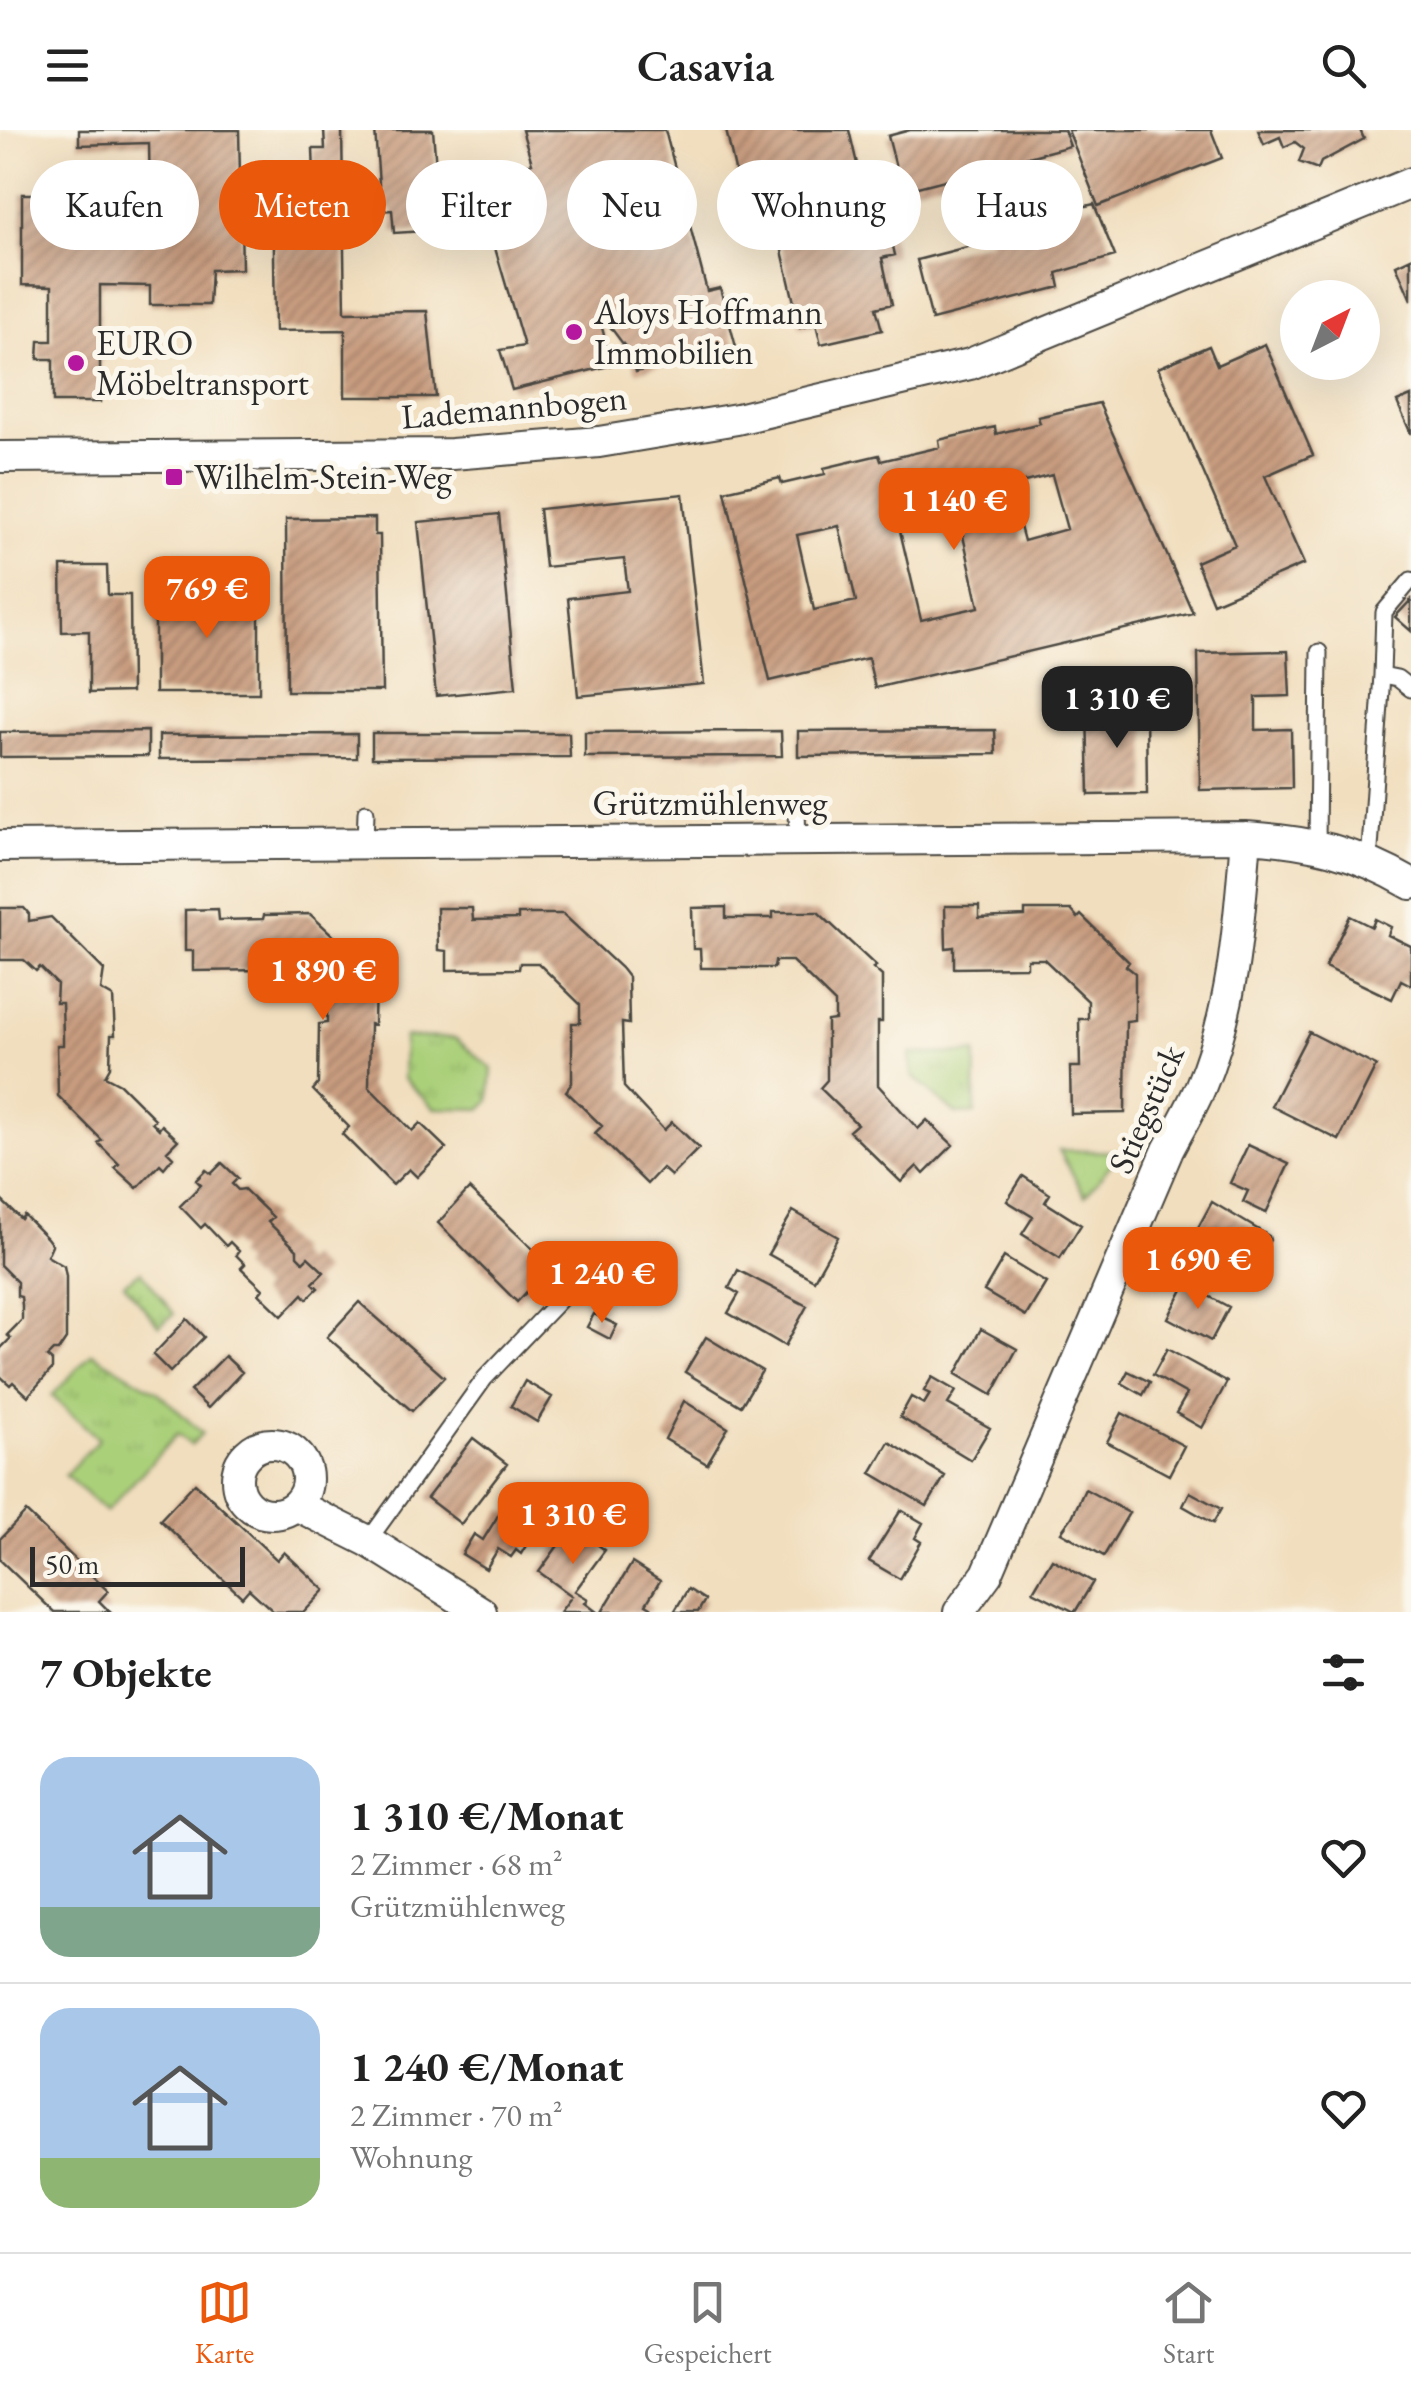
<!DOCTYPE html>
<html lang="de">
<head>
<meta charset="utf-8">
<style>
  :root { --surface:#fff; --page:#f6f6f6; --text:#222; --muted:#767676; --line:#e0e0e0; --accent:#ea580c }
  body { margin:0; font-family:"EB Garamond",serif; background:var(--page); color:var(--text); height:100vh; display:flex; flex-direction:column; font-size:38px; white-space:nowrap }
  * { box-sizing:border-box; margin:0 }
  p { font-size:32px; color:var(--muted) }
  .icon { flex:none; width:55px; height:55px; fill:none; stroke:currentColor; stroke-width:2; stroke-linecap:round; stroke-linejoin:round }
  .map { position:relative; height:1482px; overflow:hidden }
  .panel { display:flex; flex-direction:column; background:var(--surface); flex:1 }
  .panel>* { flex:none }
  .banner { position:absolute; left:30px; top:30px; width:1352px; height:90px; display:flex; gap:20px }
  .needle { width:65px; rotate:42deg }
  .tools { position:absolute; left:1280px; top:150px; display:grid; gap:20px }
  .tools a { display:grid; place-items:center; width:100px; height:100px; border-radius:50%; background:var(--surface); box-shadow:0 10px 40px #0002; font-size:50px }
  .scale { position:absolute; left:30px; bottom:25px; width:215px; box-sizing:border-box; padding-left:10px; border:5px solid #2b2b2b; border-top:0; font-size:28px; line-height:35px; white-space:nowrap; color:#2b2b2b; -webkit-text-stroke:8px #fbf7ec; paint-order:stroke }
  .price { position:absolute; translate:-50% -85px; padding:0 22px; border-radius:20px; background:var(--accent); color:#fff; font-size:32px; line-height:65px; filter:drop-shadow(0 2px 5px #0008) }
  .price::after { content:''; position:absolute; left:50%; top:60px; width:30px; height:22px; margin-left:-15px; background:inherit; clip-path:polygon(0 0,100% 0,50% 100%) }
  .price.selected { background:#222; color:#fff }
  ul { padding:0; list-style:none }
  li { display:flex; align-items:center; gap:30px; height:250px; padding:0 40px }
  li+li { border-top:2px solid var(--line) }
  li span { display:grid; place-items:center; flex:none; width:280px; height:200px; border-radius:30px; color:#555 }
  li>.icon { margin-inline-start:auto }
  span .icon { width:120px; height:120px; fill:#fffc; stroke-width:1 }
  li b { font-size:42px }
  h2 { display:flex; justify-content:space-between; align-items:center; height:120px; padding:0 40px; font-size:42px }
  .pill { padding:0 35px; border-radius:45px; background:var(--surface); box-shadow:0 10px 40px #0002; font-size:35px; line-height:90px }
  .pill.selected { background:var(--accent); color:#fff }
  header { display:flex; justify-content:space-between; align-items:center; height:130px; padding:0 40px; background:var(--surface); font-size:45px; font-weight:600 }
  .dock { display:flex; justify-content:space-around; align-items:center; height:140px; border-top:2px solid var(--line); background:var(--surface); font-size:28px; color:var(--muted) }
  .dock a { display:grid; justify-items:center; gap:5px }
  .dock .selected { color:var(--accent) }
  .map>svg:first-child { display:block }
</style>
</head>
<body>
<header><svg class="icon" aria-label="menu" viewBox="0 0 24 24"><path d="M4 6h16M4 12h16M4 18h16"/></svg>Casavia<svg class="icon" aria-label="search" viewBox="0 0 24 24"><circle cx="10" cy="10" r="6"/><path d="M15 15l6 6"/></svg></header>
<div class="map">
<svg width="1411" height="1482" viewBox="0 0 1411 1482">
  <defs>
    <pattern id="grass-tufts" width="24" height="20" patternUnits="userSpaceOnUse" patternTransform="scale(2.5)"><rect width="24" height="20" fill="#abd07a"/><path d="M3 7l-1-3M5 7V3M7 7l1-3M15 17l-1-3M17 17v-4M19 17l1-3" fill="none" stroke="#93b36a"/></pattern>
    <pattern id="building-hatch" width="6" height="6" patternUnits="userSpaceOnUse" patternTransform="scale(2.5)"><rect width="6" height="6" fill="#c89c7f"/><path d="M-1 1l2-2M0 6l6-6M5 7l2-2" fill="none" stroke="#a37f68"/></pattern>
  </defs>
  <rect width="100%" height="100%" fill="#fbf7ec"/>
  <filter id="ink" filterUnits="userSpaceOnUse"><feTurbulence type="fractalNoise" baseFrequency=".01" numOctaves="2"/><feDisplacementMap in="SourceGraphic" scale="20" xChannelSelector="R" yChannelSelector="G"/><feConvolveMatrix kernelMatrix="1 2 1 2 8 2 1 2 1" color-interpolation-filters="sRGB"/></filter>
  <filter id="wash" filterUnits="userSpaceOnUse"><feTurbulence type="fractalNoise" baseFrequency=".0048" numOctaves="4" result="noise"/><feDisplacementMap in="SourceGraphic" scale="40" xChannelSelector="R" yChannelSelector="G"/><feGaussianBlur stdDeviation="2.25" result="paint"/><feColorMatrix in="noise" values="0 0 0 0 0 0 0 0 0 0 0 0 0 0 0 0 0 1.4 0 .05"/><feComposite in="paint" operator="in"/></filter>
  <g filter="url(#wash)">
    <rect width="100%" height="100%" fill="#f1debe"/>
    <path fill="url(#grass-tufts)" stroke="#6b7e52" stroke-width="2.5" d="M404 907 455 908 492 939 489 971 482 979 434 978 403 948Z
      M976 923 975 983 956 984 912 946 910 924Z
      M1059 1020 1121 1022 1085 1066Z
      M141 1141 174 1184 159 1196 124 1153Z
      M92 1223 159 1263 202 1303 191 1315 177 1304 106 1382 65 1345 99 1309 52 1266Z"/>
    <g id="blocks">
      <path fill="url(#building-hatch)" fill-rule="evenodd" d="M79 0H239L242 139 211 140 209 175H150V156L100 155V210H106V229H100V272H53V229H38L39 211H52V156L22 155V64H150L149 13 79 15Z
        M324 0H342L345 182 427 181 436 267H345V200L275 201 273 46 314 45 313 19H325Z
        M375 0H433L441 100 394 103 392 80 381 81Z
        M522 0H665L707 161 720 158 736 217 636 242 632 226 597 179 612 235 512 260 500 220 524 216 474 47 532 33Z
        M726 0H849L865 68 881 64 895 125 882 128 892 174 876 178 882 200 821 214 816 194 800 198 764 43 737 49Z
        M910 0H1064L1070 16 1025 28 1041 87 1094 74 1115 126 1057 143 1060 157 932 190 917 130 990 111 972 43 902 61 888 6Z
        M1068 0H1211L1222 28 1098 76Z
        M1258 0H1360L1364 9 1321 32 1318 39 1299 32 1304 19 1295 12 1284 17 1280 7 1264 14Z
        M1411 128V170L1396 135Z
        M1265 214 1313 325 1265 346 1304 434 1213 473 1196 432 1235 415 1158 238 1209 216 1217 235Z
        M1411 266V304L1397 272Z
        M1099 273 1193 483 875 558 868 528 770 551 725 361 780 348 782 354 825 344 824 338 879 325 881 331 940 317 939 310 995 297 996 304 1040 293 1038 287ZM1052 345 1067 399 1024 411 1009 356ZM955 370 979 477 921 490 896 384ZM839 396 856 471 814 480 797 405Z
        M683 364 704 554 578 566 568 468 628 461 624 429 545 437 539 379Z
        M499 384 516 558 436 566 418 392Z
        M375 388V405H380L382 561H287L286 389Z
        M61 436H107L108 465H130L131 562 89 563V501L62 502Z
        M259 458V563H155V459Z
        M1411 470V501L1395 487Z
        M1288 521 1290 566 1256 567V600L1291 599 1292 658 1200 660 1198 523Z
        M1146 578 1147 664 1089 665 1087 579Z
        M995 600 996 624 798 626V601Z
        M148 601V626L0 627V602Z
        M781 601 782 626 585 627V602Z
        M372 603H569L570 627 372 628Z
        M357 604V628L159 629V605Z
        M945 776H979V788L1025 786V780H1071L1078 788 1081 785 1129 832 1126 836 1135 843V890L1126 891 1125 983 1071 984 1070 937H1080L1079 889H1088V871L1044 829H1027V837L954 838V817L946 818Z
        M726 777V788H773V782H818L876 836 873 838 882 846V892H878V955L918 999 927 990 953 1015 924 1044 917 1036 901 1052 849 1001 857 994 820 958 827 950V891L835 890V873L792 831H775L774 838H701L700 819H693L692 778Z
        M0 778H24L29 784V791L51 787 104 840 101 860 113 867 115 905H111L110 937 105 946 120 954 155 989 152 992 159 999 162 995 178 1010 167 1021 173 1027 164 1038 160 1034 137 1058 115 1038 119 1034 98 1013 102 1010 58 966 57 915H63V906L62 873H56L57 854 40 837 36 841 24 830H0Z
        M437 778H472L473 790 518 789V784H563L621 838 628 847 629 894 622 893 624 957 664 1000 672 992 699 1018 671 1046 662 1038 647 1054 595 1003 602 996 566 961 572 953V893H580V874L538 833H520L519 839 447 840V821L438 820Z
        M218 779 219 790 263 789 264 785 310 784 367 837 365 840 375 848 374 895 370 894 369 957 412 1001 420 993 446 1018 417 1047 409 1039 393 1055 342 1004 349 997 313 960 318 954 319 894 327 893V874L284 833H266V840L193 841V821H185V780Z
        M1350 786 1372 797 1375 789 1391 797 1388 805 1411 816V855L1401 850 1392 869 1325 837Z
        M1309 902 1376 936 1339 1010 1271 976Z
        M1248 1015 1289 1034 1266 1083 1243 1072 1248 1061 1230 1053Z
        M222 1033 238 1048 232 1054 238 1060 244 1059 273 1087 268 1092 297 1120V1126L303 1132 308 1127 324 1142 313 1153 318 1158 307 1169 303 1164 282 1186 259 1164 263 1159 241 1138 245 1134 236 1125 239 1121 230 1112 226 1116 205 1094 201 1098 180 1076 201 1055 196 1050 206 1040 211 1044Z
        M1023 1046 1050 1064 1045 1072 1081 1095 1060 1128 1022 1104 1033 1087 1007 1071Z
        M469 1059 551 1136 517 1172 438 1093Z
        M0 1069 21 1089 24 1085 47 1108 52 1115 47 1126 64 1136 66 1146V1209L58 1221H53L47 1227 52 1231V1239L28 1266 13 1252 10 1255 0 1246V1219L11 1208 7 1205 22 1190V1175L21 1167 17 1166V1152L0 1135Z
        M1212 1072 1269 1106 1270 1110 1263 1123 1259 1124 1248 1148 1188 1116Z
        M793 1081 838 1107 814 1150 768 1124Z
        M1004 1127 1046 1153 1026 1186 984 1161Z
        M738 1140 807 1176 785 1216 728 1183 739 1164 729 1158Z
        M1186 1154 1229 1177 1211 1211 1168 1188Z
        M359 1172 444 1247 412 1281 327 1207Z
        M594 1184 617 1195 610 1209 587 1197Z
        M187 1189 204 1207 170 1242 153 1225Z
        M981 1199 1017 1219 992 1265 956 1244Z
        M706 1207 762 1241 741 1276 685 1242Z
        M1167 1219 1227 1252 1202 1298 1176 1283 1187 1264 1153 1245Z
        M225 1226 242 1242 208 1278 190 1261Z
        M1128 1241 1150 1252 1143 1265 1122 1253Z
        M932 1247 956 1261 948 1274 990 1298 971 1330 900 1287 911 1267 924 1274 930 1264 924 1261Z
        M525 1251 552 1267 537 1292 511 1276Z
        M684 1271 728 1298 707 1334 665 1309Z
        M1122 1283 1184 1316 1169 1345 1107 1312Z
        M473 1308 507 1334 461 1394 427 1368Z
        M889 1312 945 1346 927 1376 871 1343Z
        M195 1353 277 1430 284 1422 325 1460 304 1482H274L249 1459 242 1467 160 1390Z
        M1085 1359 1129 1383 1104 1426 1061 1402 1072 1387Z
        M1190 1362 1221 1379 1213 1393 1183 1376Z
        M502 1379 530 1397 525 1406 530 1409 521 1424 516 1420 511 1427 498 1419 486 1439 462 1424 474 1404 483 1410Z
        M901 1380 923 1393 915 1408 921 1412 900 1449 869 1431Z
        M26 1382 108 1461 99 1471 110 1482H54L0 1430V1409Z
        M572 1396 605 1420 575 1461 588 1469 585 1473 597 1482H560L572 1466 539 1442Z
        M1052 1429 1093 1452 1075 1482 1033 1461Z
        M632 1433 660 1451 646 1474 651 1477 648 1482H602Z
        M688 1459 705 1470 698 1482H674Z"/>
    </g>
  </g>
  <g filter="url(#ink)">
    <use href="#blocks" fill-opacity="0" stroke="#494641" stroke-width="2.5"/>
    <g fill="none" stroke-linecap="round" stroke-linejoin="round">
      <g stroke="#494641" stroke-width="19">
        <path id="service" d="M1382 545 1384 482 1411 450
          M797 681 798 710
          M365 713 366 682
          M1317 715 1319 522
          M1369 733 1382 545 1397 548 1411 559
          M368 1411 485 1248 595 1133"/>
      </g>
      <g stroke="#494641" stroke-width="34">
        <path id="minor" d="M0 327 452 324 599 312 737 289 970 234 1411 53
          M0 716 1246 707C1310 711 1354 721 1411 754
          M237 1349a35 35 0 1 1 70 0a35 35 0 1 1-70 0Z
          M296 1375 368 1411 481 1482
          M959 1482 987 1444 1168 1020C1179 999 1191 979 1200 958 1234 878 1239 793 1246 707"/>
      </g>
      <use href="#service" stroke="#fff" stroke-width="15"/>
      <use href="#minor" stroke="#fff" stroke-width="30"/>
    </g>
  </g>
  <g fill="#b5179e" stroke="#fbf7ec" stroke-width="4">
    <circle cx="574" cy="202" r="10"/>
    <circle cx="76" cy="233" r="10"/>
    <rect x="164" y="337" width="20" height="20" rx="5"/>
  </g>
  <g text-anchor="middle" stroke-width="10" stroke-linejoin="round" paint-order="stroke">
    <g font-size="35" fill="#2b2b2b" stroke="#fbf7ec" text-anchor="start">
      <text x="594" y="194">Aloys Hoffmann<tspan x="594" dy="40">Immobilien</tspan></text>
      <text x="96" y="225">EURO<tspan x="96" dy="40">Möbeltransport</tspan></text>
      <text x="194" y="359">Wilhelm-Stein-Weg</text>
    </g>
    <g font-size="35" fill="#2b2b2b" stroke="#fbf7ec">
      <text transform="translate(514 277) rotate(-5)" y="12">Lademannbogen</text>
      <text x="710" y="685">Grützmühlenweg</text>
      <text transform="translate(1146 979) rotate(-66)" y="12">Stiegstück</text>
    </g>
  </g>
</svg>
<div class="tools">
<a><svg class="needle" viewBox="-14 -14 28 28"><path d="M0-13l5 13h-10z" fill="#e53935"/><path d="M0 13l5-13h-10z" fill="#767676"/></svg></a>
</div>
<div class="scale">50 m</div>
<b class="price" style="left:954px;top:423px">1 140 €</b>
<b class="price" style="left:207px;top:511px">769 €</b>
<b class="price selected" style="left:1117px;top:621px">1 310 €</b>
<b class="price" style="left:323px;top:893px">1 890 €</b>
<b class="price" style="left:1198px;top:1182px">1 690 €</b>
<b class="price" style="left:602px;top:1196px">1 240 €</b>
<b class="price" style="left:573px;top:1437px">1 310 €</b>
<div class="banner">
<a class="pill">Kaufen</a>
<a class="pill selected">Mieten</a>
<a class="pill">Filter</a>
<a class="pill">Neu</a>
<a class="pill">Wohnung</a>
<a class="pill">Haus</a>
</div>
</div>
<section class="panel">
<h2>7 Objekte<svg class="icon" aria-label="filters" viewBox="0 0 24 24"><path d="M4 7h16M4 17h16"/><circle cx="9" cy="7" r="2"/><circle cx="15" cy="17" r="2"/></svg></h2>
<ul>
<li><span style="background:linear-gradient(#a9c7e8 75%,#7fa58c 0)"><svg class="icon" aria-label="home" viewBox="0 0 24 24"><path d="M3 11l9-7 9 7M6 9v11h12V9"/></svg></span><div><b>1 310 €/Monat</b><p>2 Zimmer · 68 m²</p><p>Grützmühlenweg</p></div><svg class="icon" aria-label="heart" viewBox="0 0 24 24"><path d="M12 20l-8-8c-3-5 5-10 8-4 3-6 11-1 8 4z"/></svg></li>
<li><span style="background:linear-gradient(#a9c7e8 75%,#8fb573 0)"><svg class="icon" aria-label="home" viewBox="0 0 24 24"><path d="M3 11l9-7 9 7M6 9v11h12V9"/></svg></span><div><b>1 240 €/Monat</b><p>2 Zimmer · 70 m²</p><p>Wohnung</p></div><svg class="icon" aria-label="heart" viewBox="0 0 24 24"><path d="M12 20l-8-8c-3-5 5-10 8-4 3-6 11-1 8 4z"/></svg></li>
</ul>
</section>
<nav class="dock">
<a class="selected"><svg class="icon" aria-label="map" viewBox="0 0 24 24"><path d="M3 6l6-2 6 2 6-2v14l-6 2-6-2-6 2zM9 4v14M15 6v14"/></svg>Karte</a>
<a><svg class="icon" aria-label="saved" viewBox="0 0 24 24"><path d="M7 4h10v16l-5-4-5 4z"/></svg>Gespeichert</a>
<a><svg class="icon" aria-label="home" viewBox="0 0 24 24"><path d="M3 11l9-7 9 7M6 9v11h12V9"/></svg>Start</a>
</nav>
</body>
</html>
